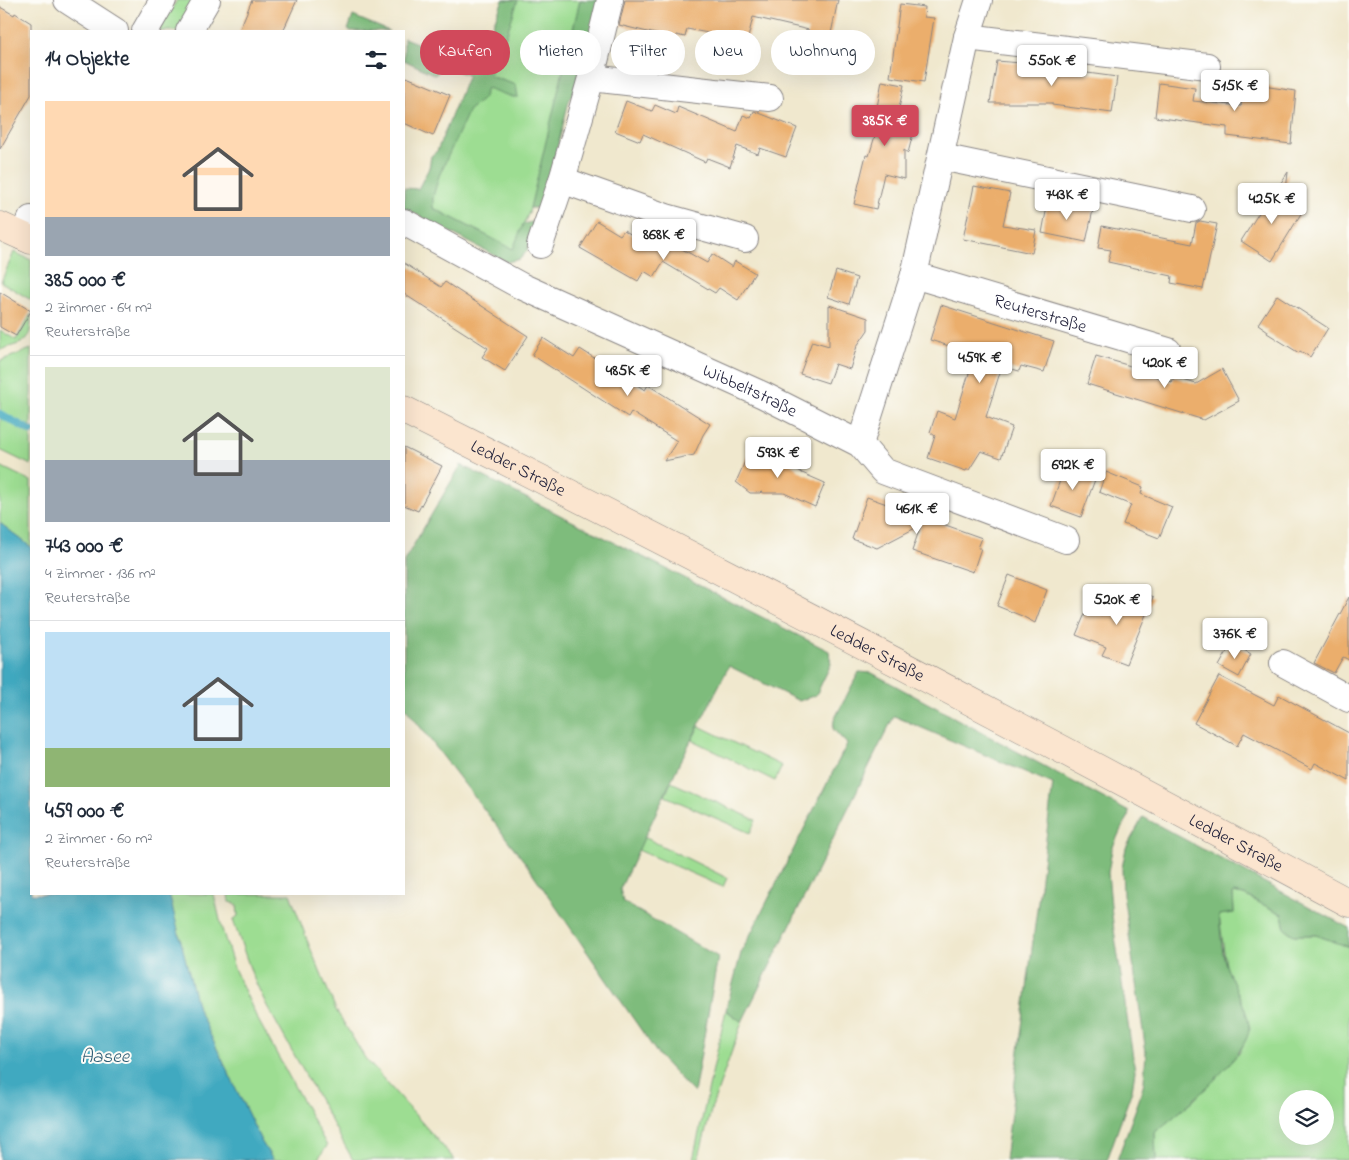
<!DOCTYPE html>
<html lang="de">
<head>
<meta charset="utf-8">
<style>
  :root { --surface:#fff; --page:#f6f6f7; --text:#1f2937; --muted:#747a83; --line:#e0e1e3; --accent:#d1495b }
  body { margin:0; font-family:"Indie Flower",sans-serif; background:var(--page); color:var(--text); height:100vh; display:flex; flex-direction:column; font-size:19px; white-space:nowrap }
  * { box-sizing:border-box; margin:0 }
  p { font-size:16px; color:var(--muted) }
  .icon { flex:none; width:28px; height:28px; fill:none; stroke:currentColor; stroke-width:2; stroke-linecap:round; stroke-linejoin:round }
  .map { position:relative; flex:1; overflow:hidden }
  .side { position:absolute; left:30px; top:30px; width:375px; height:865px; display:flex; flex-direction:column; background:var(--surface); border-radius:0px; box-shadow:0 5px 20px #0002 }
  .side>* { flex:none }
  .top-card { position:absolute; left:420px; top:30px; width:475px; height:45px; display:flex; gap:10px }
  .fabs { position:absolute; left:1279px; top:1090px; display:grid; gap:10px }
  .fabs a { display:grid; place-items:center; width:55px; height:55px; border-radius:50%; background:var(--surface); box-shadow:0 5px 20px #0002; font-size:25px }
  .price { position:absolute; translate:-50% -42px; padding:0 11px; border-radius:5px; background:#fff; color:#222; font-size:16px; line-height:32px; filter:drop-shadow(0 1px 2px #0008) }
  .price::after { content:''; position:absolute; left:50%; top:30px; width:15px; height:11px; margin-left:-8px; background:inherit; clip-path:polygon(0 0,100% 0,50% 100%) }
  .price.on { background:var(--accent); color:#fff }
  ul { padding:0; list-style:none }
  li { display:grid; align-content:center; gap:10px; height:265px; padding:0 15px }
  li+li { border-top:1px solid var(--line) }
  li span { display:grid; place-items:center; height:155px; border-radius:0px; color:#555 }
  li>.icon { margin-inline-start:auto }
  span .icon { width:90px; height:90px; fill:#fffc; stroke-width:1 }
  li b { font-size:21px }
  h2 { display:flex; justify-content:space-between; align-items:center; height:60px; padding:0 15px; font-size:21px }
  .tag { padding:0 18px; border-radius:22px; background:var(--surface); box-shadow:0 5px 20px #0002; font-size:18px; line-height:45px }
  .tag.on { background:var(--accent); color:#fff }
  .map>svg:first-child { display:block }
</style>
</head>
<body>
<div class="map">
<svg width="1349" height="1160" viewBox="0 0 1349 1160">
  <rect width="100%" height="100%" fill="#fdfcf7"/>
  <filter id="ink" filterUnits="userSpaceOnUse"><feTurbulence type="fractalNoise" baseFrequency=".02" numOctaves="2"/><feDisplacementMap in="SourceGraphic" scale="10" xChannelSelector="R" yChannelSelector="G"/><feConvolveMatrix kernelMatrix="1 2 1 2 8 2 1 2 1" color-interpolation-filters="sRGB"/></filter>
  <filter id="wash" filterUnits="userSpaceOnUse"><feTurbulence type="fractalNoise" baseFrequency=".0096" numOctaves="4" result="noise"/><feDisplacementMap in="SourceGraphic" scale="20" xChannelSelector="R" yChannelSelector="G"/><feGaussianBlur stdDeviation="1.12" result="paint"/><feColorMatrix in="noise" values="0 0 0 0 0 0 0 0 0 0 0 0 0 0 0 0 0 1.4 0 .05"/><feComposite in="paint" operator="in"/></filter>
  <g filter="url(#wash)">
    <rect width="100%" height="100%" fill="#f0e8ce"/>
    <path fill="#9ddd92" stroke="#608066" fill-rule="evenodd" d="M177 0H198L179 31H158Z
      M503 0H584L529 212 513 250 422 202Z
      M14 252 31 260V300L1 282Z
      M31 314C31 345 26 341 0 350V330L16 340Z
      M31 349V465L0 450V361Z
      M0 466 31 481V547L0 523Z
      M699 726 782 766 775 781 692 740Z
      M671 782 756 820 750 833 665 796Z
      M644 837 727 878 723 887 638 850Z
      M1233 893 1244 895 1282 914 1285 929 1294 935H1316L1349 947V1160H1156L1155 1132 1194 1100 1240 1052 1250 1028 1242 1004 1226 966 1219 915 1234 913ZM1288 1099H1325V1136H1288Z
      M169 894H214L222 929 234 968 256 1016 327 1146 317 1160H273L261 1141 198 1009Z
      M228 894H290L309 945 336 1010 365 1058 455 1160H353L267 1006 253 977 233 920 238 916 237 904 229 902Z
      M726 1010 742 1022 712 1107 698 1160H693Z"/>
    <path fill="#7ebc7c" stroke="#506f5c" d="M503 0H518L506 36 497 51 490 76 516 85 518 97H512L487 88 483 99 469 110 439 176 433 197V208L513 249 523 224 532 222 534 228 527 251 520 259 507 262 404 208V188L418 189 429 168 431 156 437 151 468 75 444 67 435 75 404 60V38L427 47 432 44H468L488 37Z
      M580 0H599L582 72 569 101 542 208H530Z
      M353 16 389 31H350L348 30Z
      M461 465 829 651 831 664 816 695 799 701 729 666 679 764 620 889 623 902 718 957 694 1093 659 1056 527 865 404 706V561Z
      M859 672 872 673 1129 812 1128 818 1121 829 1112 849 1108 873 1112 916 1135 1071 1132 1090 1107 1160H1005L1053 784 894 716 742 1022 726 1010 741 953 847 744 833 729 834 720Z
      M1143 817 1349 928V947L1316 935H1294L1285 929 1282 914 1244 895 1233 893 1234 913 1219 915C1221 932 1221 952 1227 968 1234 987 1246 1005 1249 1025 1254 1052 1176 1116 1155 1132L1156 1160H1117L1139 1100 1144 1082 1146 1052 1123 894 1122 868 1126 848Z"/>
    <path fill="#40a9c0" stroke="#31667e" d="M0 523 31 547V894H169L198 1009 261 1141 273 1160H0Z"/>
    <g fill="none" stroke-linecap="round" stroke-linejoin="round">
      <path stroke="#40a9c0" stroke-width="8" d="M0 414 31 431"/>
    </g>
    <g id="blocks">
      <path fill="#ebae6c" d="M252 0H297L283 31H239Z
        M625 0H838L829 43 807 37 809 30 753 17 748 38 735 35 734 38 687 29 685 37 676 35V39L619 25Z
        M900 4 925 7 924 17 934 18 924 82 890 77Z
        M0 7 14 15 15 13 31 23V95L0 149Z
        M997 61 1044 65 1043 67 1117 77 1112 113 1052 105V103H990Z
        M404 76 450 95 433 136 404 123Z
        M882 81 904 85 896 122 915 126 908 153 904 150V179L884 174 876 209 854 204 866 155 869 156 877 129V107Z
        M1159 83 1195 88 1193 101 1241 106 1243 83 1296 91 1291 144 1227 136V127L1155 117Z
        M626 101 652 111 655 105 676 114 678 107 737 132 743 115 751 118 754 111 797 128 786 157 760 148 758 154 737 146 730 167 707 158 705 162 643 134 640 141 615 131Z
        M1288 172 1284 210 1302 212 1272 261 1241 241 1267 200 1269 201Z
        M974 186 1010 193 1003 225 1036 230 1032 253 963 239Z
        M1048 201 1093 210 1086 242 1042 233Z
        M597 221 620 235 624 230 643 242 647 236 670 250 673 244 707 263 712 254 732 267 735 261 755 273 738 300 719 288 715 293 663 262 654 277 644 271 638 281 580 248Z
        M1200 221 1217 224 1203 289 1171 283 1172 276 1108 262 1111 250 1098 248 1102 226 1192 244 1196 223Z
        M404 263 441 287 445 282 528 336 505 371 482 357 488 348 404 294Z
        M836 271 857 278 849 304 828 297Z
        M0 292 31 311 16 336 0 327Z
        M1277 295 1328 328 1310 357 1300 351 1299 353 1267 333 1268 331 1258 324Z
        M829 305 868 318V330L857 346 850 369 835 364 828 383 800 374 812 341 829 346Z
        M941 305 1054 341 1044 372 1021 366 1019 371 1002 366 986 417 1012 427 1001 458 981 451 969 470H966V471L928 458 935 436 930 432 937 411 955 418 975 354 930 340Z
        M543 338 574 358 580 349 645 390 648 385 710 424 703 435 694 455 664 461 677 441 631 412 628 417 532 355Z
        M1096 356 1134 367V369L1172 382 1174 377 1196 384 1222 369 1239 401 1204 420 1087 384Z
        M404 447 442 466 418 511 404 505Z
        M750 450 773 461H787L802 473 825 483 815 507 784 493H764L761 492 760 493H750L736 482Z
        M1065 466 1096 477 1081 517 1051 506Z
        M1106 472 1143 487 1141 494 1172 507 1159 538 1123 524 1131 505 1099 492Z
        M867 497 982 538 978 548H981L973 572 912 551 921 525 877 548 852 539Z
        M1009 575 1047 590 1035 623 1022 616 997 606Z
        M1129 587 1153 597 1126 664 1102 655 1106 647 1076 635 1087 609 1102 615 1104 610 1118 615Z
        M1349 597V660L1343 657 1334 673 1314 663Z
        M1232 643 1251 654 1239 677 1219 666Z
        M1219 676 1274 705 1279 695 1349 733V781L1315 763 1312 769 1244 733 1237 746 1194 723Z"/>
    </g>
  </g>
  <g filter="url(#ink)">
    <use href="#blocks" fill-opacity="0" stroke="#898584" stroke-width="1"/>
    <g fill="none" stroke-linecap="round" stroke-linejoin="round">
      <g stroke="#898584" stroke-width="28">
        <g id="street">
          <path d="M67 0 115 31"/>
          <path d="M145 31 163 0"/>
          <path d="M189 31 207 0"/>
          <path d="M967 37 1207 66"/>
          <path d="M591 78 770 98"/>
          <path d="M941 157 1192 209"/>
          <path d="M562 180 591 78 610 0"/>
          <path id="s1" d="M404 222 521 286 763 395 860 444 883 471 1066 540"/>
          <path d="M23 237 31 219"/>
          <path d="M540 245 562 180 666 217 745 239"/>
          <path id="s2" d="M914 275 1168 351"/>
          <path d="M860 444 914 275 967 37 979 0"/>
          <path d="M1283 663 1349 699"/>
        </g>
      </g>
      <g stroke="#898584" stroke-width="29">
        <g id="secondary">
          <path d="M0 226 31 240"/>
          <path id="s3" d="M404 410C722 569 1036 734 1349 903"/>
        </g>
      </g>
      <use href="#street" stroke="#fff" stroke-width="26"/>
      <use href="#secondary" stroke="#fbe5cf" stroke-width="28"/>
    </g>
  </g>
  <g text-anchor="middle" stroke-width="4" stroke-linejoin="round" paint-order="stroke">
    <g font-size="18" fill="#22223b" stroke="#fdfcf7">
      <text dy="6" stroke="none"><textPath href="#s2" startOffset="132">Reuterstraße</textPath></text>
      <text dy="6" stroke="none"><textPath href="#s1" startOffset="385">Wibbeltstraße</textPath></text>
      <text dy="6" stroke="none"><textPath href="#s3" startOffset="128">Ledder Straße</textPath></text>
      <text dy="6" stroke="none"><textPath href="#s3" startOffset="532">Ledder Straße</textPath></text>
      <text dy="6" stroke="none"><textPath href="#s3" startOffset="938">Ledder Straße</textPath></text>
    </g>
    <g font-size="19" font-style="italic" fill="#305f77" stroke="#fdfcf7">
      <text x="105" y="1062">Aasee</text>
    </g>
  </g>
</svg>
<div class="fabs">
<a><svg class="icon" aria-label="layers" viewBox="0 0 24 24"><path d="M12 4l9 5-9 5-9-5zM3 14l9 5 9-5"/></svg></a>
</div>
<b class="price" style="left:1052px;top:87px">550K €</b>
<b class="price" style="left:1235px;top:112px">515K €</b>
<b class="price on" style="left:885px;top:147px">385K €</b>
<b class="price" style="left:1067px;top:221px">743K €</b>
<b class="price" style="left:1272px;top:225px">425K €</b>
<b class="price" style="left:664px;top:261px">868K €</b>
<b class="price" style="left:980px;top:384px">459K €</b>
<b class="price" style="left:1165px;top:389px">420K €</b>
<b class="price" style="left:628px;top:397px">485K €</b>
<b class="price" style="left:778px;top:479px">593K €</b>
<b class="price" style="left:1073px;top:491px">692K €</b>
<b class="price" style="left:917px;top:535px">461K €</b>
<b class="price" style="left:1117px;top:626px">520K €</b>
<b class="price" style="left:1235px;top:660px">376K €</b>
<div class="top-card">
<a class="tag on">Kaufen</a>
<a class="tag">Mieten</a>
<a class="tag">Filter</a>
<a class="tag">Neu</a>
<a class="tag">Wohnung</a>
</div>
<section class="side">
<h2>14 Objekte<svg class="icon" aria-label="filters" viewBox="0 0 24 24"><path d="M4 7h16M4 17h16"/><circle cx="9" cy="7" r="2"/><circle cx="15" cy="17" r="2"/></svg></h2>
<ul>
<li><span style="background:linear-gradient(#ffd9b3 75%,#9aa5b1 0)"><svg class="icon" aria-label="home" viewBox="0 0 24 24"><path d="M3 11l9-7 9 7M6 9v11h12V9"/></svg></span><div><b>385 000 €</b><p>2 Zimmer · 64 m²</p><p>Reuterstraße</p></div></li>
<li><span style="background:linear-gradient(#dfe7d0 60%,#9aa5b1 0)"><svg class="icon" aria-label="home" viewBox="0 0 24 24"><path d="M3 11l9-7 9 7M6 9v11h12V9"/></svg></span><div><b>743 000 €</b><p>4 Zimmer · 136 m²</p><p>Reuterstraße</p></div></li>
<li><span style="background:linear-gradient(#bfe0f5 75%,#8fb573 0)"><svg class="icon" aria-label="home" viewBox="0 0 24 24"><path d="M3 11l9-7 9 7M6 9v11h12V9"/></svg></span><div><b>459 000 €</b><p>2 Zimmer · 60 m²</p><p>Reuterstraße</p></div></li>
</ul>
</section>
</div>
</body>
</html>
